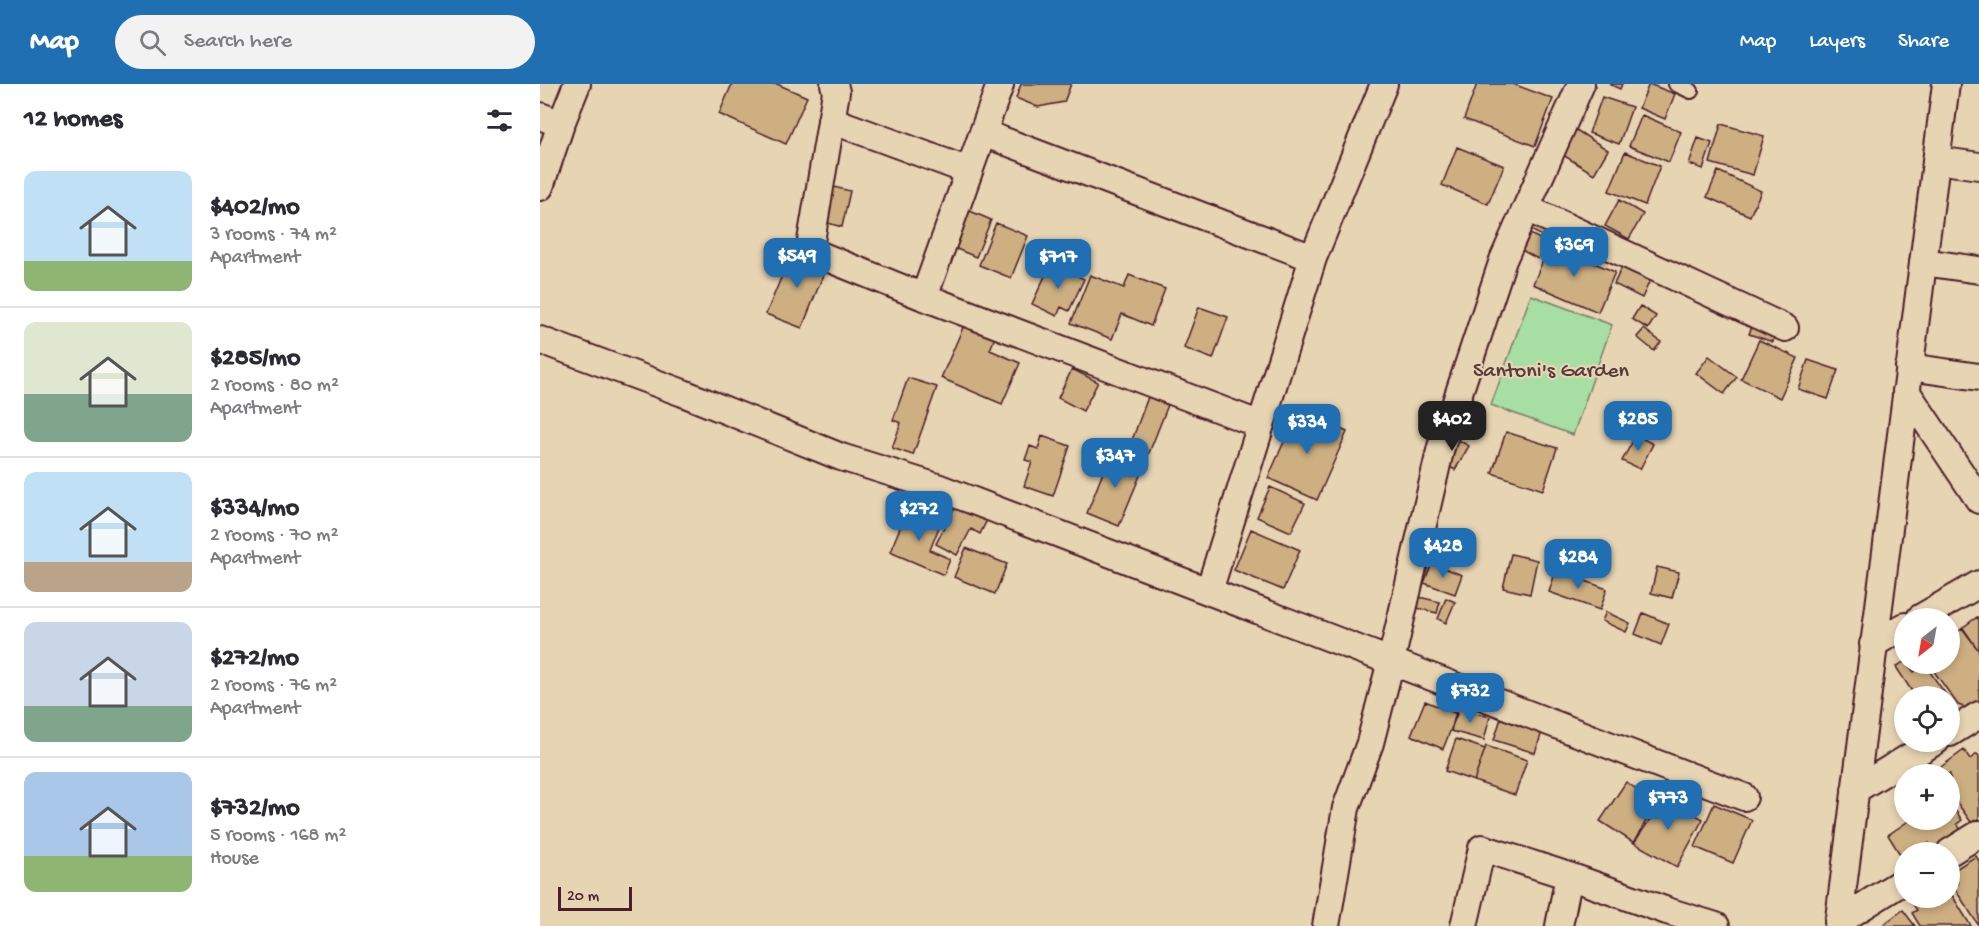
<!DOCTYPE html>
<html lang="en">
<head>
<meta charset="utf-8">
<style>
  :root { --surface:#fff; --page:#f2f2f3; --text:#2b2b33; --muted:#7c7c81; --line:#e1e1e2; --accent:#1f6fb2 }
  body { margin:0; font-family:"Gochi Hand",sans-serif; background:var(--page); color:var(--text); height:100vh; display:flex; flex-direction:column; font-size:22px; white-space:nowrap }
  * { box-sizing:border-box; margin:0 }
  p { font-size:20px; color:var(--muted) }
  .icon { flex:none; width:33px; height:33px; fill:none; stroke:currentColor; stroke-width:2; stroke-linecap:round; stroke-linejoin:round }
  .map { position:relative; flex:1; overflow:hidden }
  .sheet { display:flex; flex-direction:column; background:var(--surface); width:540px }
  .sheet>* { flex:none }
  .needle { width:39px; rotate:211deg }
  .fabs { position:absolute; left:1354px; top:524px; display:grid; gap:12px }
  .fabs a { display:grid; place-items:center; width:66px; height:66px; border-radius:50%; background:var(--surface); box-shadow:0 3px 9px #0003; font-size:30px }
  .scale { position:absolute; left:18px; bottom:15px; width:74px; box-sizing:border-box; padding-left:6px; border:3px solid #4a1f2b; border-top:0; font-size:16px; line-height:21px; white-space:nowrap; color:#4a1f2b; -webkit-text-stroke:4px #e7d4b2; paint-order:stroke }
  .price { position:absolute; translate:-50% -51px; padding:0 14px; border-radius:12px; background:var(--accent); color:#fff; font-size:20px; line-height:39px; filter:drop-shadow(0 2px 3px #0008) }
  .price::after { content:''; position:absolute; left:50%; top:36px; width:18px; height:14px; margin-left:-9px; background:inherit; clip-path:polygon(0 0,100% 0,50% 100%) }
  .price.active { background:#222; color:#fff }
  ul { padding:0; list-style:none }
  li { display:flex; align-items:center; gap:18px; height:150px; padding:0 24px }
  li+li { border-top:2px solid var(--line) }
  li span { display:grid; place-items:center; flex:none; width:168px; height:120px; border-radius:12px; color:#555 }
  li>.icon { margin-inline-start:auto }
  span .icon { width:72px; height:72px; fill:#fffc; stroke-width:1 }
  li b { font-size:26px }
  h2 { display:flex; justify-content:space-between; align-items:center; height:72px; padding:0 24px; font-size:26px }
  header { display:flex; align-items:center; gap:36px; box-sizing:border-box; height:84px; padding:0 30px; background:var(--accent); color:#fff }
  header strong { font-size:28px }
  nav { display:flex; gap:33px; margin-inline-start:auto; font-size:21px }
  .search { width:420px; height:54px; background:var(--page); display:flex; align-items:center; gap:15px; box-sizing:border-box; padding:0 21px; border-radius:33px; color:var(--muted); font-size:22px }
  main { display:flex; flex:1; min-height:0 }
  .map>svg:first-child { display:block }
</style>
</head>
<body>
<header>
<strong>Map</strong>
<div class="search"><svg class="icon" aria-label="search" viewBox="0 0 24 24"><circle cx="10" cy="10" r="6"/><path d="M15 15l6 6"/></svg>Search here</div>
<nav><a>Map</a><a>Layers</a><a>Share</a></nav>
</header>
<main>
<section class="sheet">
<h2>12 homes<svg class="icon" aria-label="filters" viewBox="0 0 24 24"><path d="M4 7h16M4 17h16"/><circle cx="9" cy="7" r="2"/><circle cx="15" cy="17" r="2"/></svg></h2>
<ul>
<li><span style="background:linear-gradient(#bfe0f5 75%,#8fb573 0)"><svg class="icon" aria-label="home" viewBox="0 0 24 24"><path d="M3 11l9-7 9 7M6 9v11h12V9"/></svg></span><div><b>$402/mo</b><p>3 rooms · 74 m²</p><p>Apartment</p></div></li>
<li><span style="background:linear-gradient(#dfe7d0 60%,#7fa58c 0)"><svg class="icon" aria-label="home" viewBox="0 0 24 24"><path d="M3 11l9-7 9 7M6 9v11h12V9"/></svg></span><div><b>$285/mo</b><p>2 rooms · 80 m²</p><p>Apartment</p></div></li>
<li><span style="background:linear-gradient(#bfe0f5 75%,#b9a48a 0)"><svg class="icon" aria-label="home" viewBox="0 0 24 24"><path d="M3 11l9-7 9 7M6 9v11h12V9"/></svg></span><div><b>$334/mo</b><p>2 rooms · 70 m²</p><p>Apartment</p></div></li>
<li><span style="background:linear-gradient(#c9d6e8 70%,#7fa58c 0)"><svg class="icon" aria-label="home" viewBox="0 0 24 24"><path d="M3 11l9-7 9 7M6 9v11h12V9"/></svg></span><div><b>$272/mo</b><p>2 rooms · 76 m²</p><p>Apartment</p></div></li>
<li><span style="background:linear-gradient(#a9c7e8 70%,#8fb573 0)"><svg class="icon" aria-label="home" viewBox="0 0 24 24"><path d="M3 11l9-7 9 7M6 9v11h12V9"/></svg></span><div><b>$732/mo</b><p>5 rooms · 168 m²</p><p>House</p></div></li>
</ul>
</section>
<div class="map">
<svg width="1439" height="842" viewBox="0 0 1439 842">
  <rect width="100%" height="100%" fill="#e7d4b2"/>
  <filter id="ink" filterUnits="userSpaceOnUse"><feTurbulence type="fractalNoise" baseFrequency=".0167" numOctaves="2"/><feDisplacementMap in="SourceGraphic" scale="12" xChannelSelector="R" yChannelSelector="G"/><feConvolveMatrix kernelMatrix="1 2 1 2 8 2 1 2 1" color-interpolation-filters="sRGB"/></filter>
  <g filter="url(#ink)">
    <path fill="#a6dea3" stroke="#787e67" stroke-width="1.5" d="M991 211 1072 241 1033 351 951 321Z"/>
    <path fill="#cdaf82" stroke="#4a1f2b" stroke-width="1.5" d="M192 0H237L267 13 246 60 179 30Z
      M481 0H531L524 18 498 23 476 14Z
      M937 0H973L1013 15 995 62 924 35Z
      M1069 0H1082L1080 5Z
      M1109 0 1135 10 1125 35 1099 24Z
      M1062 13 1092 23 1079 60 1049 49Z
      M1102 31 1141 48 1129 78 1089 62Z
      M1181 40 1224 52 1213 91 1170 79Z
      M1033 44 1068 66 1054 90 1018 68Z
      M1158 54 1172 59 1163 85 1149 80Z
      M917 63 964 82 948 120 902 101Z
      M1085 68 1120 82 1105 121 1069 107Z
      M1178 87 1221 107 1210 132 1167 113Z
      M286 101 310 107 302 143 281 137Z
      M1079 116 1103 130 1089 155 1065 142Z
      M423 124 451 136 436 173 407 161Z
      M994 136 1022 151 1017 160 989 145Z
      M456 139 488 152 471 194 439 181Z
      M990 150 1006 158 998 175 981 166Z
      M1010 160 1075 188 1058 228 993 200Z
      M253 165 288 179 262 244 226 230Z
      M511 179 544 195 529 227 521 223 517 232 492 220Z
      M1083 181 1111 194 1102 214 1074 200Z
      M550 191 584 204 589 191 625 205 611 242 582 230 572 255 531 239Z
      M1100 222 1116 232 1108 245 1092 235Z
      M659 223 688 233 673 275 644 264Z
      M428 232 458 245 450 266 480 279 462 320 401 294Z
      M1213 239 1236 247 1233 258 1209 250Z
      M1104 245 1121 258 1114 267 1097 253Z
      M1219 256 1258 274 1240 314 1201 295Z
      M1169 272 1197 293 1184 310 1156 289Z
      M1268 276 1298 286 1288 315 1258 305Z
      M532 285 558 298 543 327 518 314Z
      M368 294 397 303 373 371 352 364 361 339 353 336Z
      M608 313 628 321 607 374 588 367Z
      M758 326 807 348 777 416 728 394Z
      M966 348 1017 364 1003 406 952 389Z
      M908 350 929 362 915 386 895 374Z
      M1096 351 1113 360 1100 385 1082 377Z
      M502 352 530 362 513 412 484 402 492 378 485 376 490 362 498 365Z
      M571 368 604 382 579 442 547 429Z
      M730 403 765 419 751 448 717 433Z
      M416 420 447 436 440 450 431 445 417 471 396 460Z
      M368 424 401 438 390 466 410 475 404 491 350 468Z
      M711 445 760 466 743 506 694 486Z
      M426 464 467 480 455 510 414 493Z
      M971 470 997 476 990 510 963 504Z
      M892 479 922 491 915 510 884 499Z
      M1117 483 1139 488 1132 514 1111 509Z
      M1016 486 1067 505 1060 526 1009 508Z
      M875 512 900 518 897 529 873 523Z
      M906 514 915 518 906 539 898 535Z
      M1066 528 1090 539 1086 548 1062 537Z
      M1103 529 1129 540 1121 561 1095 550Z
      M1437 533 1439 536V567L1422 544Z
      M1423 544 1439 567V621L1432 626 1418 621 1388 579H1410V553Z
      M1365 577 1374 588 1385 581 1407 612H1375L1356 583Z
      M885 617 917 630 903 665 871 651Z
      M1410 617 1415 623 1410 633Z
      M917 624 950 633 944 656 911 647Z
      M962 631 1003 645 995 669 954 656Z
      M916 655 945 665 934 697 905 687Z
      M946 662 987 676 975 711 934 697Z
      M1424 666 1430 675 1437 670 1439 672V744L1436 745 1410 709V690H1396L1394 688Z
      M1086 698 1120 721 1094 759 1060 737Z
      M1365 709V730L1355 715Z
      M1120 711 1163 735 1137 783 1094 759Z
      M1410 718 1422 736 1417 740 1424 750 1397 768 1389 759 1381 765 1383 768H1365L1361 772 1348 751 1370 736 1369 735H1410Z
      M1174 720 1212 736 1193 779 1155 763Z
      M1436 772 1439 777V842L1413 802 1418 800 1411 788Z
      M1410 808 1431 842H1380L1372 829 1377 826 1369 815 1372 813H1410Z
      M1363 826 1375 842H1345L1344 840Z"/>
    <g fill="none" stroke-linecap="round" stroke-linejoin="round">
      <g stroke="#4a1f2b" stroke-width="18">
        <path id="service" d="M1136 0 1151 7"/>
      </g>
      <g stroke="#4a1f2b" stroke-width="30">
        <path id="minor" d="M294 0 296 8 270 163 275 169 384 213 721 341
          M0 32 21 40
          M291 36 429 87
          M443 49 773 174 669 507
          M1396 76 1439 82
          M0 103 21 40 37 0
          M986 124 1245 244
          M773 174 844 0
          M1383 178 1439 186
          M384 213 460 1
          M0 256 143 309 301 373 397 403 1204 713
          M1369 283 1439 293
          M1366 307 1439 416
          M1380 534 1439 500
          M1333 560 1365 542
          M1410 649 1439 631
          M1315 706 1396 657
          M1410 768 1439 750
          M1298 838 1365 796
          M786 842 806 724 830 659 851 577 901 363 963 176 1041 0
          M924 842 942 764 1029 792 1127 827 1176 842
          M1019 842 1029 792
          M1298 842 1406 0"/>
      </g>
      <use href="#service" stroke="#e7d4b2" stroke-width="14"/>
      <use href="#minor" stroke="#e7d4b2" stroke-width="26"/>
    </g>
  </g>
  <g text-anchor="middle" stroke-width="4.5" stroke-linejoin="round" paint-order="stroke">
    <g font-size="22" fill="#583c3d" stroke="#e7d4b2">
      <text x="1011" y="292">Santoni's Garden</text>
    </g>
  </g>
</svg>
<div class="fabs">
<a><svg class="needle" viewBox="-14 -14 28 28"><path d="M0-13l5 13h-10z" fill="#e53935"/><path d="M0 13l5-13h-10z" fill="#7c7c81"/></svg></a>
<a><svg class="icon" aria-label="locate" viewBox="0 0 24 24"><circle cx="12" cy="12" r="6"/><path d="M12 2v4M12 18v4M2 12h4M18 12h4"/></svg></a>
<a>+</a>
<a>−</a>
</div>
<div class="scale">20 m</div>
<b class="price" style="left:1034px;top:194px">$369</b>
<b class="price" style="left:257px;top:205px">$549</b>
<b class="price" style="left:518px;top:206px">$717</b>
<b class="price active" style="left:912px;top:368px">$402</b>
<b class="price" style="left:1098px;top:368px">$285</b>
<b class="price" style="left:767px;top:371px">$334</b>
<b class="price" style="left:575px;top:405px">$347</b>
<b class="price" style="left:379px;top:458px">$272</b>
<b class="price" style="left:903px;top:495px">$428</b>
<b class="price" style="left:1038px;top:506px">$284</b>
<b class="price" style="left:930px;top:640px">$732</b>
<b class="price" style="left:1128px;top:747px">$773</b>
</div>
</main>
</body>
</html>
